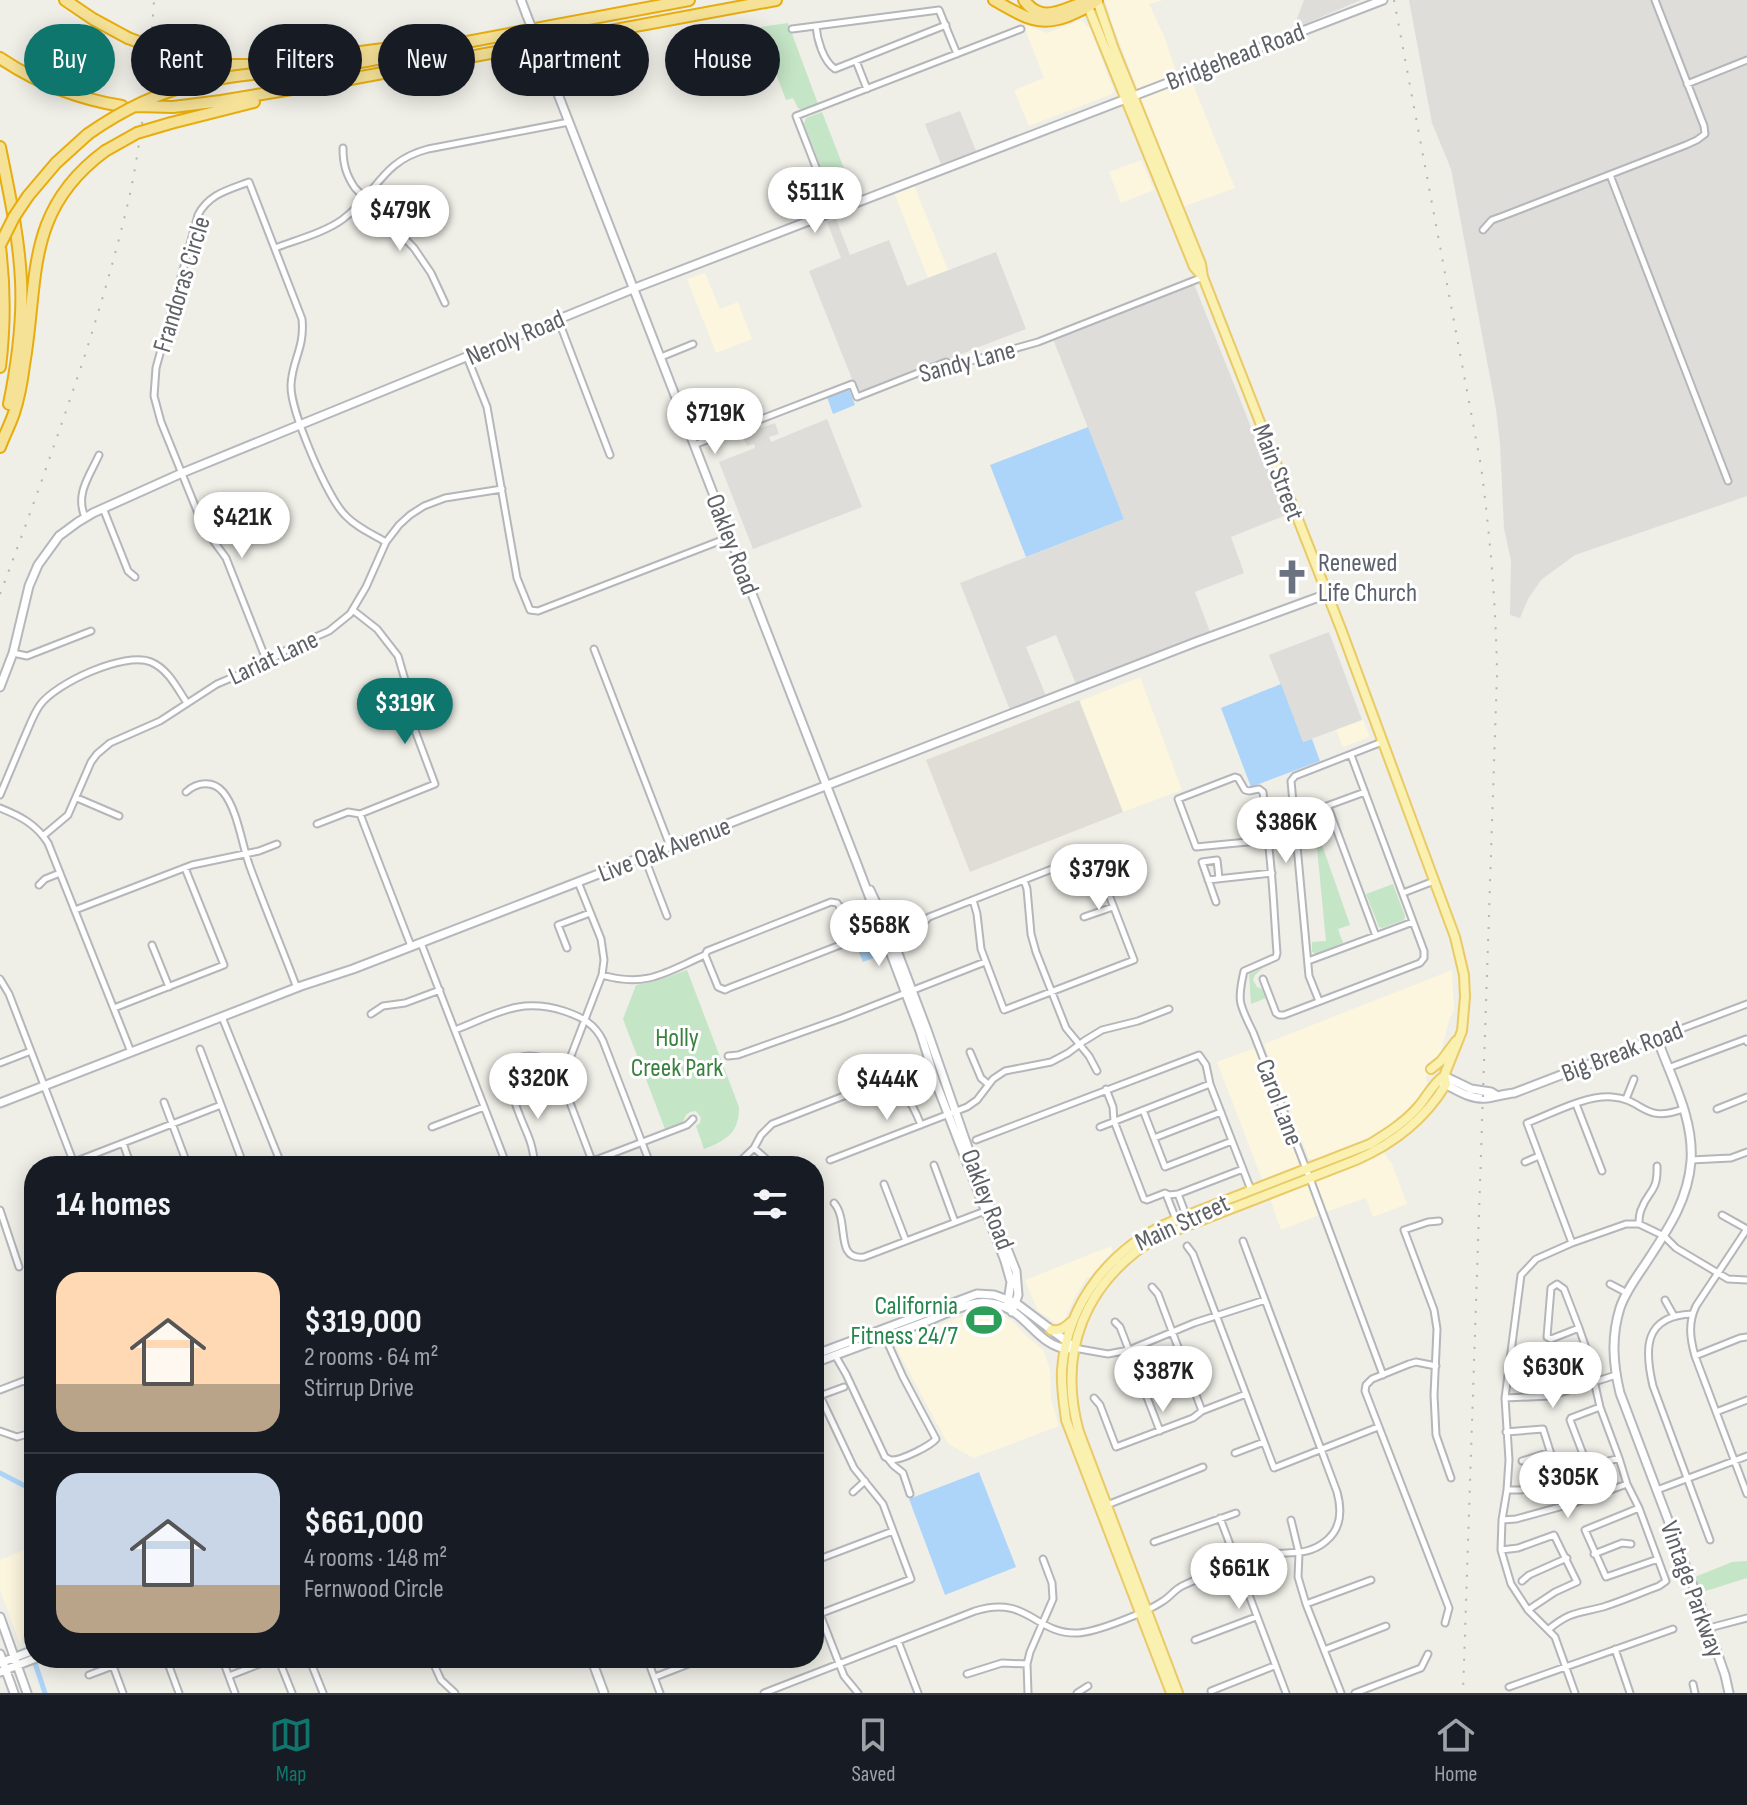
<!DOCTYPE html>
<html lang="en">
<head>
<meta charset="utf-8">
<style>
  :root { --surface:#171b24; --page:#20242c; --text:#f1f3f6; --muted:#9ea1a6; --line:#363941; --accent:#0f766e }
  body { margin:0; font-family:"Sofia Sans Condensed",sans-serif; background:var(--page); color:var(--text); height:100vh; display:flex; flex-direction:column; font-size:30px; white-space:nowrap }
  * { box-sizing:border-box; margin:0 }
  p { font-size:26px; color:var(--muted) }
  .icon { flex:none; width:44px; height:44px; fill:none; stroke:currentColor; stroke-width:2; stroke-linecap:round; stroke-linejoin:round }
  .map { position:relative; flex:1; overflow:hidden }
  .side { position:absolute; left:24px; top:1156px; width:800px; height:512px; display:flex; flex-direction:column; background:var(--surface); border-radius:32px; box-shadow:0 4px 20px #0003 }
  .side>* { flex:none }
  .top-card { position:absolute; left:24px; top:24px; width:800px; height:72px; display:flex; gap:16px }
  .price { position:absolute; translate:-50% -68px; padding:0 18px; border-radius:28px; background:#fff; color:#222; font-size:26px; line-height:52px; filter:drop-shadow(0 2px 4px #0008) }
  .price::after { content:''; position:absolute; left:50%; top:48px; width:24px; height:18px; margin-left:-12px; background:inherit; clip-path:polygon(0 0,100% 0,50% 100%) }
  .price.on { background:var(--accent); color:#fff }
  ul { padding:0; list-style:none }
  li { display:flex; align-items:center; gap:24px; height:200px; padding:0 32px }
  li+li { border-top:2px solid var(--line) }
  li span { display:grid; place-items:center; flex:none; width:224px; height:160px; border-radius:24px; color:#555 }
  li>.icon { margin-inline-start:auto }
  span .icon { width:96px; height:96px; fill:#fffc; stroke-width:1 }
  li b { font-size:34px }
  h2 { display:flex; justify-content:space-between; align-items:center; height:96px; padding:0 32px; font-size:34px }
  .pill { padding:0 28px; border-radius:36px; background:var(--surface); box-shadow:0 4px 20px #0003; font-size:28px; line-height:72px }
  .pill.on { background:var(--accent); color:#fff }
  .menu { display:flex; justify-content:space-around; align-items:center; height:112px; border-top:2px solid var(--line); background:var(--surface); font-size:22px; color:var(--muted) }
  .menu a { display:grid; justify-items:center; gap:4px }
  .menu .on { color:var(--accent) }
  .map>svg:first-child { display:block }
</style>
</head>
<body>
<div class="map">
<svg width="1747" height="1693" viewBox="0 0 1747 1693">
  <rect width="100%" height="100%" fill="#efeee7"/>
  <path fill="#fcf6df" d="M1105 0H1164L1149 4 1164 36 1179 80 1190 77 1235 188 1183 207 1110 18 1111 17Z
    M1081 20 1090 28 1114 91 1112 94 1029 126 1014 90 1044 78 1024 27 1027 25 1047 33Z
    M1141 160 1154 190 1121 203 1109 172Z
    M914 185 948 270 928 278 894 193Z
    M705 273 720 309 738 302 752 339 716 353 687 279Z
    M1140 677 1182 790 1123 812 1080 701Z
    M1363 719 1370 737 1343 747 1336 730Z
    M1452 970 1454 1010 1449 1020 1441 1052 1426 1077 1428 1085 1422 1093 1406 1111 1391 1124 1370 1137 1315 1159H1309L1264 1044Z
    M1255 1048 1301 1167 1263 1182 1217 1062Z
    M1383 1151 1392 1164 1407 1204 1373 1217 1366 1198 1326 1212 1313 1178Z
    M1309 1180 1322 1214 1281 1230 1269 1196Z
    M1111 1246 1113 1251 1090 1277H1087L1074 1299 1063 1323 1057 1324 1038 1311 1025 1280Z
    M977 1312 1000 1314 1013 1321 1024 1334 1043 1350 1050 1368 1051 1399 1059 1426 974 1458 948 1444 892 1340Z
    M34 1546V1607L20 1644 0 1590V1560Z"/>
  <path fill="#deddd9" d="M1304 0H1361L1293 29Z
    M1409 0H1747V496L1575 555 1541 580 1528 599 1520 618 1510 615 1511 561 1504 528 1500 443 1496 409 1451 169 1432 123Z
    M960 111 976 151 941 164 925 124Z
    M836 219 850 255 889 240 907 286 996 252 1026 329 858 394 809 271 841 258 827 222Z
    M1194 284 1286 515 1231 537 1244 573 1195 592 1210 632 1076 684 1056 635 1026 647 1046 696 1010 710 960 583 1124 519 1053 339Z
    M827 419 862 507 753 549 719 462 755 448 754 444 747 446 742 435 751 432 750 427 759 424 761 428 775 423 779 434 769 437 771 442Z
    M1329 632 1362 720 1303 742 1269 655Z"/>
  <path fill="#dfddd5" d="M1079 700 1123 812 970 872 926 760Z"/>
  <path fill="#c5e5c7" d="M788 23 818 104 803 110 798 108 793 98 786 100 775 71 731 87 711 34Z
    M822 112 855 197 837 203 834 200 804 124 806 118Z
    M1313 819 1350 925 1338 929 1343 943 1316 954 1312 952V942L1326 941 1316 838 1310 820Z
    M1393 884 1405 916 1404 920 1382 928 1379 927 1366 894Z
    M1263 968 1255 975 1253 980 1257 987 1262 989 1266 998 1251 1004 1249 974Z
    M687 970 739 1107C739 1133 727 1140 704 1149L696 1126 700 1123 701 1118 696 1111 690 1112 686 1115 683 1122 665 1129 623 1019 636 985 656 981Z
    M1747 1561V1578L1696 1594 1690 1579 1732 1562Z"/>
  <path fill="#add5fa" d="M846 389H849L855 405 833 414 827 397Z
    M1088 427 1124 519 1026 557 990 465Z
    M1281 684 1303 742 1312 739 1320 761 1251 787 1221 708Z
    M871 928 881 955 863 962 853 938 855 934Z
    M979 1472 1016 1567 945 1595 909 1499Z"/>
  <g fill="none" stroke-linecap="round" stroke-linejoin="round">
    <path stroke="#add5fa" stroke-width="5" d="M0 1473 27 1487 34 1495
      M34 1630 29 1645 45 1693"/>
    <g stroke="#b4b6ba" stroke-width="9">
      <path id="street" d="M816 26C817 39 823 61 835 69L946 25
        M792 29 939 10 957 54
        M856 61 867 89
        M1687 84 1747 60
        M343 148C343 164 346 175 355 188L414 248 431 273 445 303
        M1610 175 1728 481
        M833 211 796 116 1021 29
        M1483 230 1492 220 1503 216 1686 145 1697 140 1705 134 1704 126 1655 0
        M275 248C296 240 326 232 343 219 377 194 381 161 428 149L569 122
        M558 319 610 455
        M467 357 487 407 517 578 530 610 538 611 730 537
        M661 357 693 344
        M694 445 852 384 857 397 946 362 953 366 1038 342 1203 277
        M103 508 128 571 135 577
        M85 517C75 494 89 477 99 455
        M594 649 670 846
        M13 653 27 656 91 631
        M267 662 226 558 204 528 161 422 154 396 156 368 198 215C209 194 228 190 249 182L302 319C305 348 292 360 291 385 290 410 327 497 345 515 356 527 372 534 386 542
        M186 792C197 782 213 780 223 792 238 810 242 846 250 867 265 908 282 948 297 988
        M0 795C8 776 16 757 24 738 29 727 33 715 40 705 56 683 125 651 151 662 168 669 177 688 187 703
        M77 798 119 816
        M1328 807 1376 936
        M0 808C20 816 36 824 48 843L131 1052
        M360 814 411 946
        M1294 818 1365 792
        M317 824 348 812 360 814 435 784 407 709 405 680 398 656 377 629 354 611
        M43 836 68 815 91 762 97 754 110 743 160 721 217 684 262 665 288 649 329 631 350 614 366 587 386 542 399 525 410 515 424 506 445 498 502 489
        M1268 840 1263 792 1259 789 1249 791 1245 790 1238 778 1235 777 1178 799 1196 847 1268 840C1273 878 1274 915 1277 953L1276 957 1244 971C1237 1001 1239 1004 1253 1032L1312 1184 1383 1375
        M644 856 667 916
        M1024 880 1027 889 1031 934 1036 952 1066 1028 1089 1056 1097 1071
        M1208 880 1272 873
        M578 882 601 939 604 960 602 975 569 1061 566 1082 569 1100 594 1166
        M39 885 45 879 60 873
        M1403 893 1434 881
        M831 902 837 903 840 907 851 935 848 942 729 988 725 990 718 987 705 955 707 951Z
        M1216 902 1202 862 1217 860 1219 878
        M75 910 192 865 259 851 277 844
        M1084 917 1113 907
        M923 923 929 917 1093 853 1134 960 1004 1010 981 949 977 914 973 900
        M847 925 876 914
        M849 930 878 919
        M421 943 507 1166
        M152 945 169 987
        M567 948 558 925 590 913
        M1308 961 1413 922
        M602 975C647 988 666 972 705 955
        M0 979 9 994 75 1166
        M1263 979 1276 1013 1279 1015H1284L1420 963 1424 958V951L1351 755
        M1319 1001 1309 976 1291 781 1295 776 1382 742
        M114 1008 224 965 185 868
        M371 1014 383 1006 405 1003 440 990
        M222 1017 282 1166
        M455 1030C496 1014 519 997 564 1011 582 1017 595 1024 603 1041L651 1166
        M1657 1038 1747 1004
        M200 1049 244 1166
        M970 1052 981 1078 988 1084
        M728 1056 738 1055 842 1018 985 962
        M0 1063 31 1051
        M1668 1068 1746 1039 1747 1042
        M892 1087 897 1074
        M1106 1089 1113 1107 1114 1121 1144 1199 1147 1200 1165 1193 1169 1195 1178 1194 1243 1169
        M1626 1099 1634 1079
        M164 1102 188 1166
        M1576 1104 1602 1171
        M1717 1109 1747 1097
        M1143 1110 1165 1167 1232 1141
        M432 1127 484 1107
        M1100 1127 1210 1084
        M1154 1138 1221 1112
        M976 1140 1199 1055 1206 1065 1210 1084 1251 1190
        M123 1143 131 1166
        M754 1148 774 1166
        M830 1160 967 1107 977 1100 993 1079 1005 1071 1051 1062 1068 1053 1084 1041 1102 1030 1138 1021 1169 1009
        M1691 1160 1731 1158 1747 1152
        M74 1162 221 1105
        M1525 1162 1539 1156
        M934 1165 955 1222
        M535 1166C534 1158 533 1149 530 1141 524 1122 486 1055 531 1056 543 1056 556 1063 567 1067
        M580 1166 687 1125 693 1119
        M735 1166 754 1148 761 1135 772 1124 872 1085C902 1084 911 1099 921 1125
        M884 1184 906 1241
        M1166 1194 1177 1222
        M1178 1194 1186 1215V1225
        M834 1203C850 1221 834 1261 864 1257L985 1211
        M0 1210 19 1267
        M1722 1215 1747 1229
        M1439 1221 1428 1222 1404 1230 1434 1310 1437 1329 1434 1395 1436 1435 1451 1478
        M1639 1224C1639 1220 1639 1215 1641 1210 1648 1190 1658 1193 1657 1166
        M1747 1229 1696 1306C1688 1323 1690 1338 1695 1356L1747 1494
        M1572 1243 1527 1123C1551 1114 1585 1095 1612 1097 1644 1099 1643 1124 1683 1109
        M1187 1246 1193 1254 1274 1468 1378 1427
        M1610 1284 1627 1293
        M1152 1287 1158 1294 1202 1411
        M1665 1300 1674 1316
        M1692 1314C1644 1316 1644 1348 1653 1386L1710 1540
        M1115 1322 1120 1327 1160 1431
        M1074 1348 1108 1354 1129 1350 1194 1323 1265 1300
        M835 1355 846 1374 885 1457C888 1458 889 1460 892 1460 902 1460 930 1446 936 1439L903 1377 885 1337
        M1695 1356 1740 1338 1747 1337
        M1436 1366 1416 1362 1409 1364 1372 1379 1366 1385 1365 1391 1449 1608 1445 1623
        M1508 1368 1529 1371 1543 1368 1588 1354
        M26 1380 34 1401
        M0 1390 34 1377
        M814 1398 844 1387
        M1094 1398 1100 1405 1116 1447 1193 1418 1202 1411 1246 1394
        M1505 1398 1550 1396 1616 1375
        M1600 1407 1571 1418 1570 1420 1588 1467 1619 1458
        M1716 1412 1747 1400
        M0 1431 17 1437 34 1432
        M1506 1432 1543 1429 1558 1476 1555 1479 1521 1490H1507
        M1235 1453 1264 1442
        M889 1460 893 1465 903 1473 910 1494
        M1522 1461 1550 1452
        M1657 1490 1747 1456
        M853 1492 865 1481
        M1107 1505 1203 1467
        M1639 1508 1585 1530 1606 1577 1658 1559
        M1220 1518 1286 1693
        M1291 1520 1299 1553 1298 1577 1306 1604 1341 1693
        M1502 1520 1516 1519 1574 1503 1627 1484
        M1154 1542 1236 1513
        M1501 1550 1518 1548 1554 1535 1577 1582 1555 1592 1528 1610
        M1594 1554 1622 1543 1631 1544
        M814 1561 893 1531
        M1522 1581 1529 1575 1567 1558
        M814 1599 844 1676 858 1693
        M1306 1604 1371 1580
        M814 1616 911 1579 883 1504 854 1468 820 1396
        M1709 1628 1747 1618
        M1549 1629C1571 1611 1577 1614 1603 1607 1622 1601 1640 1593 1659 1586L1666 1581 1639 1508 1627 1484 1619 1458 1600 1407 1588 1354 1579 1328 1564 1289 1557 1284 1551 1288 1547 1337 1551 1339 1579 1328
        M1195 1640 1256 1617
        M898 1641 918 1693
        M1615 1649 1630 1693
        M1324 1650 1386 1626
        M166 1658 179 1693
        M222 1658 235 1693
        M278 1658 292 1693
        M309 1658 323 1693
        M431 1658 441 1680 455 1693
        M647 1658 660 1693
        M113 1666 123 1693
        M967 1674 1002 1663 1027 1664
        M89 1675 134 1658
        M229 1676 275 1658
        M655 1677 704 1658
        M1693 1684 1695 1693
        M1509 1687 1673 1629
        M1211 1691 1274 1666
        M764 1693 975 1611C1028 1594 1035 1635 1078 1633 1097 1632 1147 1612 1163 1601 1170 1597 1174 1590 1182 1586 1207 1574 1236 1565 1262 1556 1283 1549 1305 1559 1326 1541 1342 1528 1342 1510 1337 1492L1243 1241
        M1028 1693 1027 1664 1030 1652 1053 1599 1052 1583 1043 1559
        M1077 1693 1088 1686
        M1355 1693 1421 1668 1428 1654
        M1575 1693 1555 1637 1528 1610 1511 1584 1501 1550 1502 1520 1507 1490 1509 1460 1505 1398 1521 1275 1536 1259 1572 1243 1626 1224H1639L1664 1236 1676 1248 1728 1279 1747 1280"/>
    </g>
    <g stroke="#b5b8bd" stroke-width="11">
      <path id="secondary" d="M521 0 527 16
        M544 58 857 864 920 1031 936 1083 1005 1261 1011 1282 1007 1308
        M0 687 13 653 29 586 38 565 59 536 78 522 93 513 182 473 640 286 1383 0
        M870 890 891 935 927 1030 975 1168 1016 1271 1018 1295 1012 1312
        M1444 1076 1471 1089 1491 1092 1496 1095
        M1441 1082C1455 1089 1470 1100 1487 1098 1495 1097 1504 1094 1514 1093L1657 1038C1671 1078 1694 1118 1691 1161 1688 1202 1666 1232 1644 1266 1635 1279 1625 1293 1620 1308 1611 1337 1613 1364 1620 1393L1701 1607 1725 1675 1729 1693
        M0 1103 301 986 353 969 547 894 1196 642 1327 594
        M814 1355 977 1294 994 1295 1016 1303 1070 1344
        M814 1363C851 1349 888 1336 925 1322 941 1316 959 1306 977 1303 985 1302 994 1303 1002 1306 1028 1315 1039 1346 1068 1349
        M0 1617 27 1693
        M0 1654 14 1693
        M591 1658 604 1693
        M0 1663 34 1650
        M0 1672 36 1658"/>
    </g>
    <g stroke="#e9ca67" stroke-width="12">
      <path id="primary" d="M1097 0 1114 49 1201 264 1203 277 1341 629 1455 937 1464 975 1465 997 1462 1031 1444 1076 1446 1084C1425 1119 1393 1144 1356 1160L1156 1238C1084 1282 1057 1353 1079 1432L1178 1693
        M1087 4 1194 267 1203 277
        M1431 1069 1441 1061 1456 1041
        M1051 1330C1061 1331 1064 1328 1071 1322
        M1171 1693 1066 1420C1064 1403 1061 1387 1062 1370 1067 1301 1113 1246 1175 1220L1370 1144C1388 1133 1405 1122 1418 1107 1427 1097 1433 1083 1444 1076"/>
    </g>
    <g stroke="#e7ad0f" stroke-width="14">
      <path id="highway" d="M65 0 93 19 128 38
        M994 0C1021 15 1037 28 1068 16 1079 11 1088 8 1097 0
        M1024 0C1045 29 1069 3 1095 0
        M176 56 224 65H261L437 42
        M0 58C37 83 78 99 122 106
        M350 64 689 0
        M173 107 221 101 345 80 776 0
        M171 123 254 102
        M0 147C9 192 19 236 21 281 23 322 17 365 9 404
        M28 196 56 163 88 134
        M0 247C5 288 5 327 0 367
        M0 447C4 436 10 425 14 413 19 398 22 381 24 365 39 278 24 211 105 151"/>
    </g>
    <use href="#street" stroke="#fff" stroke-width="5"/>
    <use href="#secondary" stroke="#fff" stroke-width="7"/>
    <use href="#primary" stroke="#faf1b1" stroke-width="8"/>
    <use href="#highway" stroke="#f6e297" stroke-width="10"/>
    <path stroke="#b5b5b6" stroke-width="2" stroke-dasharray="2 10" stroke-linecap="butt" d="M1394 0 1481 466C1490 536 1496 604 1497 674L1463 1693
      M0 594C29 518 56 441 82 364 100 308 117 251 130 194 143 130 150 65 154 0"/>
    <g stroke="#b5b8bd" stroke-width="11" stroke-linecap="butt">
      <path id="secondary-bridge" d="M527 16 544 58"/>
    </g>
    <g stroke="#e7ad0f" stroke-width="14" stroke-linecap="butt">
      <path id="highway-bridge" d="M128 38 176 56
        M136 106 173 107
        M88 134C121 111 156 93 195 84 245 71 299 72 350 64
        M105 151 137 133 171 123
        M0 245 14 217 28 196"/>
    </g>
    <use href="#secondary-bridge" stroke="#fff" stroke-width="7"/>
    <use href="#highway-bridge" stroke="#f6e297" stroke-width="10"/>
  </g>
  <defs>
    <g id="church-bare" transform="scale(2.76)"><path d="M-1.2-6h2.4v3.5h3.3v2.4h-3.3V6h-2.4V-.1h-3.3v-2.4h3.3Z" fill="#6b7280" stroke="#fff" stroke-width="2.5" paint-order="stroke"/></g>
    <g id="stadium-bare" transform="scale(2.76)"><path d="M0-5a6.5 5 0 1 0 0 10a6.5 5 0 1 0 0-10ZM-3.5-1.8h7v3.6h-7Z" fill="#2e9e5b" stroke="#fff" stroke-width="2.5" paint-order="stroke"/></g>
  </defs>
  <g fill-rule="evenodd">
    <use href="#church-bare" x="1292" y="577"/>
    <use href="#stadium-bare" x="984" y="1320"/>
  </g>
  <g text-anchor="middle" stroke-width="6" stroke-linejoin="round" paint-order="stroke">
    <g font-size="26" fill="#5e6166" stroke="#fff">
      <text transform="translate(1235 56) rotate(-21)" y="9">Bridgehead Road</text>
      <text transform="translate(181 284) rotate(-73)" y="9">Frandoras Circle</text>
      <text transform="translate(515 337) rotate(-23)" y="9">Neroly Road</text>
      <text transform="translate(967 361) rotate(-15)" y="9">Sandy Lane</text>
      <text transform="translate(1279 472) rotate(69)" y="9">Main Street</text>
      <text transform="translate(733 544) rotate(69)" y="9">Oakley Road</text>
      <text transform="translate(273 657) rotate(-25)" y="9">Lariat Lane</text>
      <text transform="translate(664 849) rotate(-21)" y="9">Live Oak Avenue</text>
      <text transform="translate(1622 1051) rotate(-21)" y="9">Big Break Road</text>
      <text transform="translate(1280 1102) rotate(69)" y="9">Carol Lane</text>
      <text transform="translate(988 1199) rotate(69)" y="9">Oakley Road</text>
      <text transform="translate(1182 1222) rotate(-25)" y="9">Main Street</text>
      <text transform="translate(1693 1589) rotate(70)" y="9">Vintage Parkway</text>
    </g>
    <g font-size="26" fill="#5b616d" stroke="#fff" text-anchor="start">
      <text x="1318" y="571">Renewed<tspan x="1318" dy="30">Life Church</tspan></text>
    </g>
    <g font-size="26" fill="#3a8140" stroke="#fff">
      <text x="677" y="1046">Holly<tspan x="677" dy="30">Creek Park</tspan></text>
    </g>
    <g font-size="26" fill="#27864d" stroke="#fff" text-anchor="end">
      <text x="958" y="1314">California<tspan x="958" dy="30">Fitness 24/7</tspan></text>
    </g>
  </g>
</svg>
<b class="price" style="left:815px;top:235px">$511K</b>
<b class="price" style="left:400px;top:253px">$479K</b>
<b class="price" style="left:715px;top:456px">$719K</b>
<b class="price" style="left:242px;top:560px">$421K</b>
<b class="price on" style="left:405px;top:746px">$319K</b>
<b class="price" style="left:1286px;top:865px">$386K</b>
<b class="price" style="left:1099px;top:912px">$379K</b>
<b class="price" style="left:879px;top:968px">$568K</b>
<b class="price" style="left:538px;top:1121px">$320K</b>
<b class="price" style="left:887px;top:1122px">$444K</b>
<b class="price" style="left:1553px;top:1410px">$630K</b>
<b class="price" style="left:1163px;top:1414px">$387K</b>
<b class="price" style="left:1568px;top:1520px">$305K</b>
<b class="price" style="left:1239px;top:1611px">$661K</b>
<div class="top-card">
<a class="pill on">Buy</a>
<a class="pill">Rent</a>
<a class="pill">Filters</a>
<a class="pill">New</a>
<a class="pill">Apartment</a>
<a class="pill">House</a>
</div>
<section class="side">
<h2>14 homes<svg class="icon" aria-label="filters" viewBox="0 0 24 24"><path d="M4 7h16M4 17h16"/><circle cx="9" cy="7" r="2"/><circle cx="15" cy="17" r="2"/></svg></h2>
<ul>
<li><span style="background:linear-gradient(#ffd9b3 70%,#b9a48a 0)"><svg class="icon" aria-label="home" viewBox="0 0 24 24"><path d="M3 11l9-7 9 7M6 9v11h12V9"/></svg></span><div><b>$319,000</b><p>2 rooms · 64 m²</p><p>Stirrup Drive</p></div></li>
<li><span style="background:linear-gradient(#c9d6e8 70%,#b9a48a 0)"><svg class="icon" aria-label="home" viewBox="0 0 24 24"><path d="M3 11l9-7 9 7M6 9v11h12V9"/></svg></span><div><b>$661,000</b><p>4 rooms · 148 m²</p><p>Fernwood Circle</p></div></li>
</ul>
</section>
</div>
<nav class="menu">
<a class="on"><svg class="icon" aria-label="map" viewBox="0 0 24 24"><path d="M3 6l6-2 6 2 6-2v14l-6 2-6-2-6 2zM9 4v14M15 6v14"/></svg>Map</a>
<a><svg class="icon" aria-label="saved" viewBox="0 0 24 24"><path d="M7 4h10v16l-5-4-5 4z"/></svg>Saved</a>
<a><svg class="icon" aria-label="home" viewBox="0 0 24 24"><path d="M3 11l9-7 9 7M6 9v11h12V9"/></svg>Home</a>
</nav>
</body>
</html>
